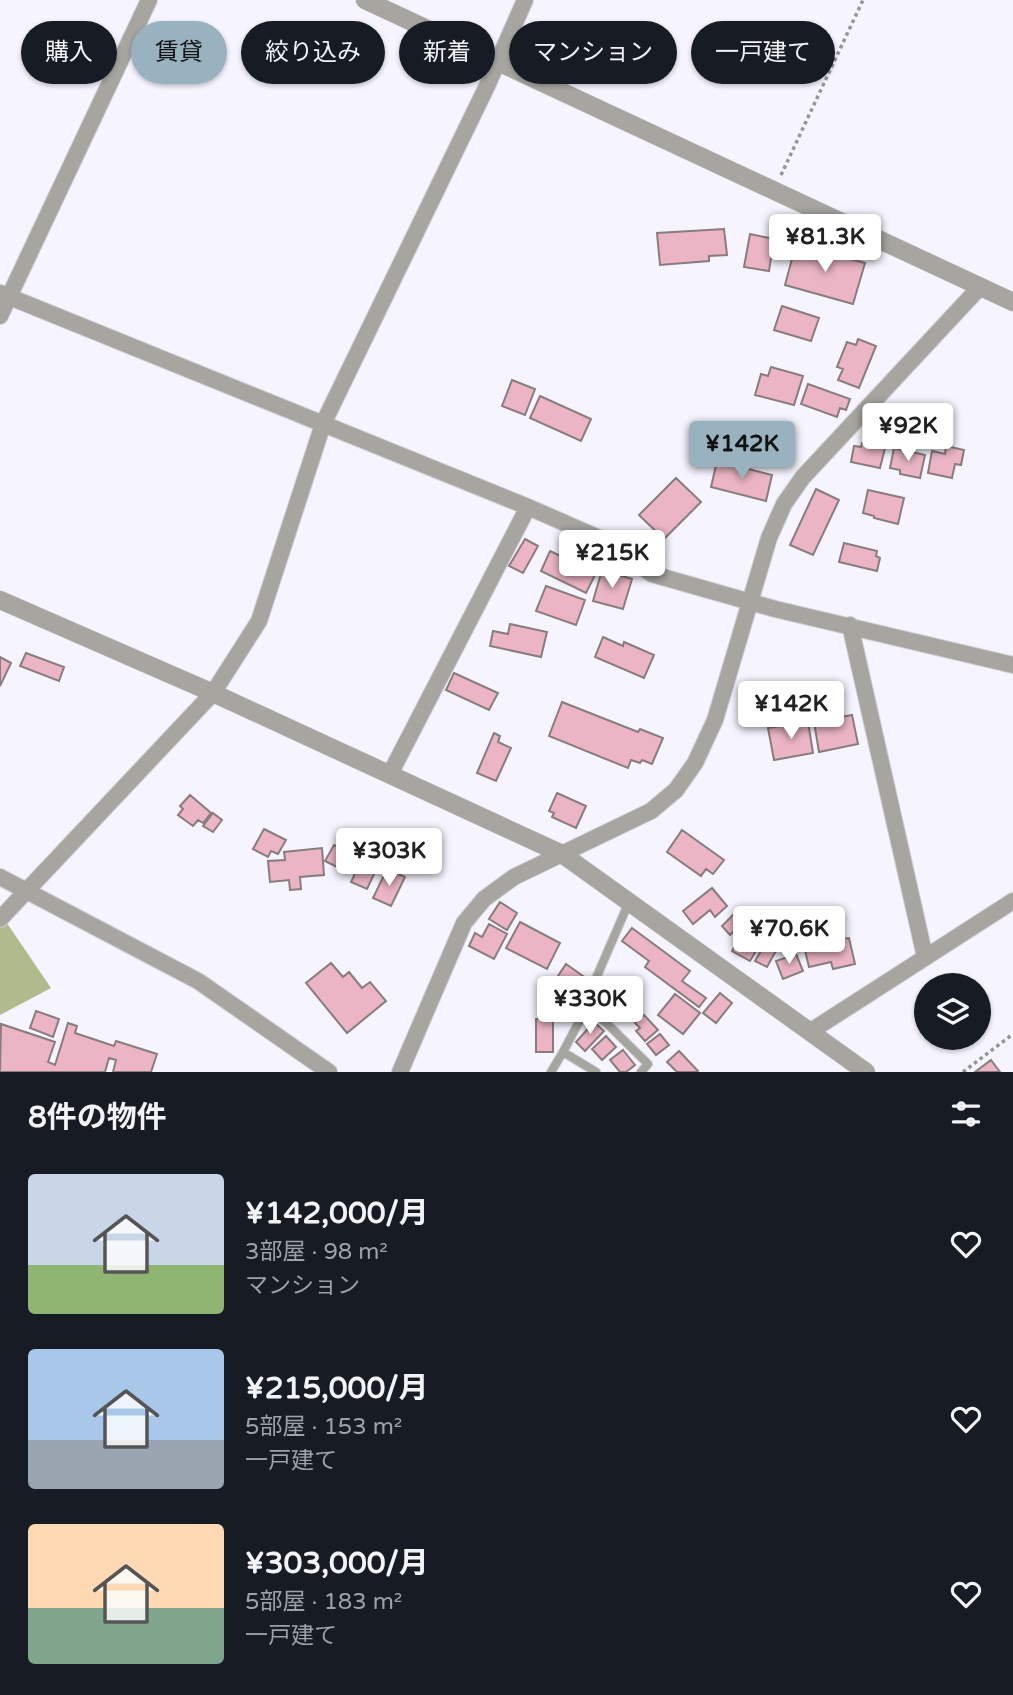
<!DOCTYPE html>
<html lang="ja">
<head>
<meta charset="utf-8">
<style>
  :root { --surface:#171b24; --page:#20242c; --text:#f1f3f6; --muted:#9ea1a6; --accent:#98b2c0 }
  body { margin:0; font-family:"Varela Round","Noto Sans JP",sans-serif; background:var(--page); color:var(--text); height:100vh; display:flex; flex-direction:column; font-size:26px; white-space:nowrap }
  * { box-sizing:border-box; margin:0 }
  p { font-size:23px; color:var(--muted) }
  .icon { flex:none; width:38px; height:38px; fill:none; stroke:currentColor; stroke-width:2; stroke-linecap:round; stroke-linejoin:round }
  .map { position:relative; height:1072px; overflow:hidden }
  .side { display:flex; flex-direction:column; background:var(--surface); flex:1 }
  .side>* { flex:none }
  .banner { position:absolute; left:21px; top:21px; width:971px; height:63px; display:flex; gap:14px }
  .tools { position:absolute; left:914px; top:973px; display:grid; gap:14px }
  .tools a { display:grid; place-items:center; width:77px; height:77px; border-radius:50%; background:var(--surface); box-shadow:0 2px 5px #0004; font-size:35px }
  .price { position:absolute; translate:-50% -60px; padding:0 16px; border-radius:7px; background:#fff; color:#222; font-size:23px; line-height:46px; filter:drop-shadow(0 2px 4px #0008) }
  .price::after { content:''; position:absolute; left:50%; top:42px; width:21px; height:16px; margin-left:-10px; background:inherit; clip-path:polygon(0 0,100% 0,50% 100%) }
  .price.current { background:var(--accent); color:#111 }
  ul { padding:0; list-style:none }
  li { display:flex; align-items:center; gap:21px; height:175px; padding:0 28px }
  li span { display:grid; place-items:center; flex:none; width:196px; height:140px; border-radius:7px; color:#555 }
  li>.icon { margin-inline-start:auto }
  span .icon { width:84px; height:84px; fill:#fffc; stroke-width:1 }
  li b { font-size:30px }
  h2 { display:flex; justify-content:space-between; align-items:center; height:84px; padding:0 28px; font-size:30px }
  .chip { padding:0 24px; border-radius:32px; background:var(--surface); box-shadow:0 2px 5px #0004; font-size:24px; line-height:63px }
  .chip.current { background:var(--accent); color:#111 }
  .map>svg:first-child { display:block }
</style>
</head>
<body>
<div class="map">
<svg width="1013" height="1072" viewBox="0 0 1013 1072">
  <rect width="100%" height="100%" fill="#f6f4fe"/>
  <path fill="#afbb8c" d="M0 913 51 988 0 1015Z"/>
  <path fill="#ebb5c5" stroke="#897c7f" stroke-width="2" d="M724 229 727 255 709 256V261L660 265 657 233Z
    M750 234 774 239 769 271 744 267Z
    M796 244 865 263 853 304 785 285Z
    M782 306 819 318 811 341 774 330Z
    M858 339 876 346 859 388 838 380 843 369 837 367 847 342 856 345Z
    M771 367 803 376 794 405 755 395 761 374 768 376Z
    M512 380 535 389 525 415 502 406Z
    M808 384 850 399 846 410 840 408 837 417 801 404Z
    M540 396 591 419 581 441 530 418Z
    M862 443 885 448 880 468 851 462 854 446 861 447Z
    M946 446 964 450 961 465 955 464 952 478 928 473 932 451 945 454Z
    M894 448 925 455 920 478 900 474V470L890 468Z
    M717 461 772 475 766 501 711 487Z
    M676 478 701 502 664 539 639 515Z
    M816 489 839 500 813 555 790 545Z
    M868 490 904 498 898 524 874 518V516L863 513Z
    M525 539 538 546 523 573 509 566Z
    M844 543 877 551 876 556 880 558 877 571 839 562Z
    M550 551 596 573 586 593 541 571Z
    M602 570 632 579 623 609 593 601Z
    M546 586 585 600 576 625 536 611Z
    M510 624 547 632 541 657 490 646 493 631 508 634Z
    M603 637 623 646 624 642 654 655 644 678 595 657Z
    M26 653 64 667 59 681 20 666Z
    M0 657 11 663 0 686Z
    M454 673 498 693 489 710 446 690Z
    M562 702 638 732 640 729 663 738 652 764 642 760 640 763 631 760 628 768 549 736Z
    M852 715 858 744 819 752 814 722Z
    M808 722 813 753 774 760 768 728 787 725 788 729 796 727V724Z
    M494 733 500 736 498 742 511 748 496 781 477 773Z
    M557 793 586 806 576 828 552 817 554 813 549 811Z
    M190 795 211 813 203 823 198 820 193 826 178 815 183 809 180 806Z
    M213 813 222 820 213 832 203 826Z
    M264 829 286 840 278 854 271 851 268 857 253 849Z
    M682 830 724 860 713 874 706 869 701 876 667 852Z
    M334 845 353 855 345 871 325 861Z
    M322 848 324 875 300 877 301 889 290 890 289 880 270 882 268 861 285 860 284 852Z
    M359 865 375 872 367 889 351 882Z
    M387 869 405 877 391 906 373 898Z
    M712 888 727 906 715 917 710 910 693 924 683 911Z
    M500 902 517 913 507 930 489 919Z
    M737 911 746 920 730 935 722 926Z
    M757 917 769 924 765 930 768 931 750 961 732 951 749 920 753 923Z
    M520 922 560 943 547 969 506 948Z
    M489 924 507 934 494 959 469 946 475 933 482 937Z
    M632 928 690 971 682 981 706 998 699 1007 645 967 649 961 622 941Z
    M840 933 842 939 849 938 855 964 833 969 831 962 809 967 803 942Z
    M771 934 782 940 767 967 755 961Z
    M796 954 803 971 783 979 776 961Z
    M331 963 343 977 349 972 362 988 370 982 386 1001 347 1033 306 983Z
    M566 964 583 976 575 987 558 976Z
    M554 984 571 993 561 1009 545 1000Z
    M720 993 732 1003 716 1023 703 1013Z
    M675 994 700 1013 683 1034 658 1015Z
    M36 1011 59 1019 53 1037 30 1028Z
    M644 1015 658 1030 645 1041 636 1031 640 1028 635 1023Z
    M553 1018V1052H536V1019Z
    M594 1022 604 1031 585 1051 576 1042Z
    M68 1023 77 1026 75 1033 114 1046 116 1041 157 1054 151 1072H113L116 1060 109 1058 105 1072H0L1 1024 55 1042 48 1062 55 1065Z
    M660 1034 669 1045 656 1055 647 1044Z
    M606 1036 616 1047 602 1060 592 1049Z
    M623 1050 635 1065 626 1072H620L610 1060Z
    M679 1051 698 1071 697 1072H677L667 1062Z
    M991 1060 1000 1072H975Z"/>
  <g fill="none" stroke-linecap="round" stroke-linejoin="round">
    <g stroke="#d1cfd8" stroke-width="10">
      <path id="service" d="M588 1005 648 1064 641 1072
        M551 1072 563 1052
        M596 1072 563 1052 588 1005 587 999 629 902"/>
    </g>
    <g stroke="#d1cfd8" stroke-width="18">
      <path id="minor" d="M0 293 528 507 599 538 652 574 775 609 1013 665
        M0 316 149 0
        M850 625 925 957
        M390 774 528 507
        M0 877 198 981 329 1072
        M0 919 213 693 259 621 323 424 487 86 525 0
        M811 1031 1013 901
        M400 1072 464 923 484 899 514 877 651 811 676 790 695 763 715 720 769 538 784 504 803 477 980 287"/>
    </g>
    <g stroke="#d1cfd8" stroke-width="19">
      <path id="tertiary" d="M365 0 1013 302
        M0 600 213 693 562 854 866 1072"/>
    </g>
    <path stroke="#95949c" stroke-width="3.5" stroke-dasharray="3.5 3.5" stroke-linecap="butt" d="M781 175 863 0
      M963 1072 1013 1034"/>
    <use href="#service" stroke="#a6a5a0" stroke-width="8"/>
    <use href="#minor" stroke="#a6a5a0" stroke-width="16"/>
    <use href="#tertiary" stroke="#a6a5a0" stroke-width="18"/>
  </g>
</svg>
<div class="tools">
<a><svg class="icon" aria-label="layers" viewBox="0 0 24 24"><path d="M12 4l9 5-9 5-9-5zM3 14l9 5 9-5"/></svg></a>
</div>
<b class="price" style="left:825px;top:274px">¥81.3K</b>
<b class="price" style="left:908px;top:463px">¥92K</b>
<b class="price current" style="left:742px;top:481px">¥142K</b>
<b class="price" style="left:612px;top:590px">¥215K</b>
<b class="price" style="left:791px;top:741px">¥142K</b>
<b class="price" style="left:389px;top:888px">¥303K</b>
<b class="price" style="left:789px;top:966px">¥70.6K</b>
<b class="price" style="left:590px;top:1036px">¥330K</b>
<div class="banner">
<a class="chip">購入</a>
<a class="chip current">賃貸</a>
<a class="chip">絞り込み</a>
<a class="chip">新着</a>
<a class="chip">マンション</a>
<a class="chip">一戸建て</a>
</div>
</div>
<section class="side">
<h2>8件の物件<svg class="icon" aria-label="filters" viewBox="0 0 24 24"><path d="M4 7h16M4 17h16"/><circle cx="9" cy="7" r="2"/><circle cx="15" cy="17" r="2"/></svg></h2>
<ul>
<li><span style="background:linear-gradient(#c9d6e8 65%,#8fb573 0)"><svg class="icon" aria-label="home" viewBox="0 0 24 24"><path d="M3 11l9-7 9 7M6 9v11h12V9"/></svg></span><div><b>¥142,000/月</b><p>3部屋 · 98 m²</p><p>マンション</p></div><svg class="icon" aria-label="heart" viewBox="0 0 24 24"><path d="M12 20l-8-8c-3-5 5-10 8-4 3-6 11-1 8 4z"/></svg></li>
<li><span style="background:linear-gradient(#a9c7e8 65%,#9aa5b1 0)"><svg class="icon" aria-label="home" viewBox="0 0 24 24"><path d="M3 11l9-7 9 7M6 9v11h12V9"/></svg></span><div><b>¥215,000/月</b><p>5部屋 · 153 m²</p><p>一戸建て</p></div><svg class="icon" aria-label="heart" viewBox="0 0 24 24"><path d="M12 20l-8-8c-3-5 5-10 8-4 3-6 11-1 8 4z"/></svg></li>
<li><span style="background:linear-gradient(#ffd9b3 60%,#7fa58c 0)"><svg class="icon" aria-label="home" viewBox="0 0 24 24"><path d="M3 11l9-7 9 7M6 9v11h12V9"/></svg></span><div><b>¥303,000/月</b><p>5部屋 · 183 m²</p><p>一戸建て</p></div><svg class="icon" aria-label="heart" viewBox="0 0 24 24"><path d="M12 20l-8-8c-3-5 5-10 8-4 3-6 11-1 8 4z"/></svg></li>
</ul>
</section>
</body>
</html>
